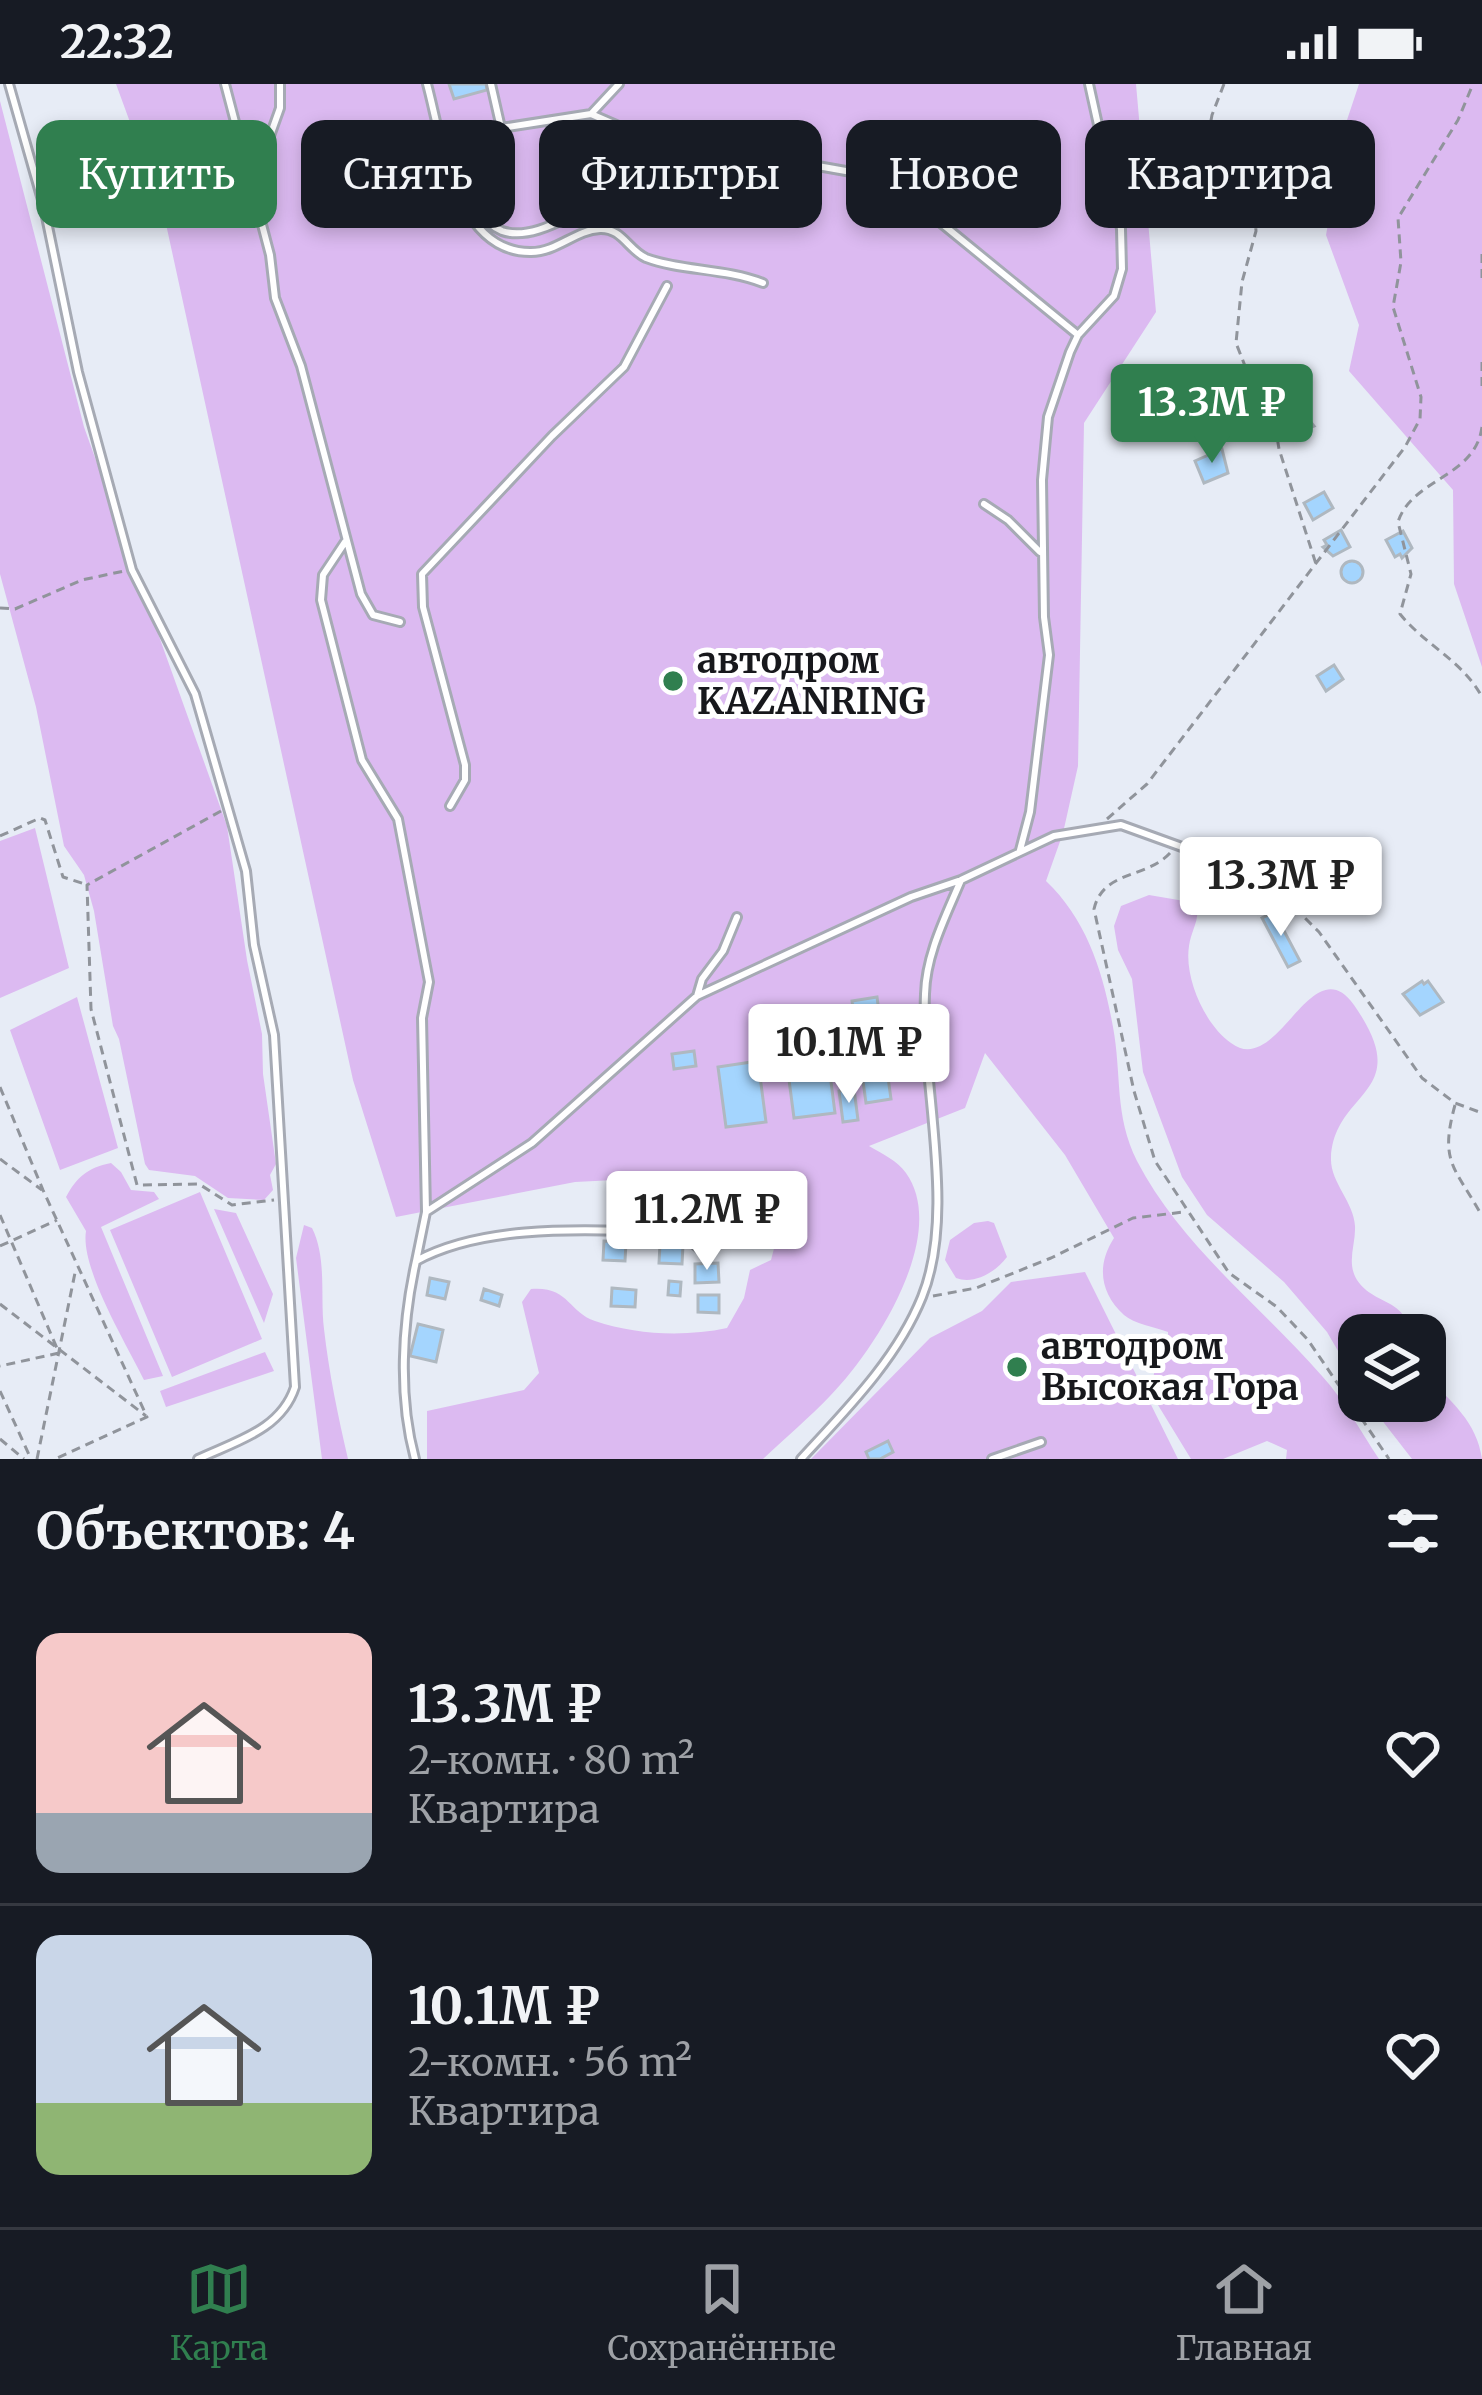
<!DOCTYPE html>
<html lang="ru">
<head>
<meta charset="utf-8">
<style>
  :root { --surface:#171b24; --page:#20242c; --text:#f1f3f6; --muted:#9ea1a6; --line:#363941; --accent:#307f4f }
  body { margin:0; font-family:Merriweather,serif; background:var(--page); color:var(--text); height:100vh; display:flex; flex-direction:column; font-size:45px; white-space:nowrap }
  * { box-sizing:border-box; margin:0 }
  p { font-size:39px; color:var(--muted) }
  .icon { flex:none; width:66px; height:66px; fill:none; stroke:currentColor; stroke-width:2; stroke-linecap:round; stroke-linejoin:round }
  .map { position:relative; height:1375px; overflow:hidden }
  .drawer { display:flex; flex-direction:column; background:var(--surface); flex:1 }
  .drawer>* { flex:none }
  .top-card { position:absolute; left:36px; top:36px; width:1410px; height:108px; display:flex; gap:24px }
  .fabs { position:absolute; left:1338px; top:1230px; display:grid; gap:24px }
  .fabs a { display:grid; place-items:center; width:108px; height:108px; border-radius:24px; background:var(--surface); box-shadow:0 6px 18px #0003; font-size:60px }
  .price { position:absolute; translate:-50% -102px; padding:0 27px; border-radius:12px; background:#fff; color:#222; font-size:39px; line-height:78px; filter:drop-shadow(0 3px 6px #0008) }
  .price::after { content:''; position:absolute; left:50%; top:72px; width:36px; height:27px; margin-left:-18px; background:inherit; clip-path:polygon(0 0,100% 0,50% 100%) }
  .price.current { background:var(--accent); color:#fff }
  ul { padding:0; list-style:none }
  li { display:flex; align-items:center; gap:36px; height:300px; padding:0 36px }
  li+li { border-top:3px solid var(--line) }
  li span { display:grid; place-items:center; flex:none; width:336px; height:240px; border-radius:24px; color:#555 }
  li>.icon { margin-inline-start:auto }
  span .icon { width:144px; height:144px; fill:#fffc; stroke-width:1 }
  li b { font-size:51px }
  h2 { display:flex; justify-content:space-between; align-items:center; height:144px; padding:0 36px; font-size:51px }
  .pill { padding:0 42px; border-radius:24px; background:var(--surface); box-shadow:0 6px 18px #0003; font-size:42px; line-height:108px }
  .pill.current { background:var(--accent); color:#fff }
  .status { display:flex; justify-content:space-between; align-items:center; height:84px; padding:0 60px; background:var(--surface); direction:ltr }
  .status svg { height:33px; fill:currentColor }
  .menu { display:flex; justify-content:space-around; align-items:center; height:168px; border-top:3px solid var(--line); background:var(--surface); font-size:33px; color:var(--muted) }
  .menu a { display:grid; justify-items:center; gap:6px }
  .menu .current { color:var(--accent) }
  .map>svg:first-child { display:block }
</style>
</head>
<body>
<div class="status"><b>22:32</b><svg viewBox="0 0 49 12"><path d="M0 12V9h3v3zM5 12V6h3v6zM10 12V3h3v9zM15 12V0h3v12zM26 1h20v11H26zM47 4h2v5h-2z"/></svg></div>
<div class="map">
<svg width="1482" height="1375" viewBox="0 0 1482 1375">
  <rect width="100%" height="100%" fill="#e7ecf6"/>
  <path fill="#dcbaf1" d="M116 0H1136L1156 228 1084 339 1078 682 1063 749 1046 797C1087 836 1103 888 1113 943 1122 992 1114 1031 1137 1077 1182 1163 1260 1221 1322 1292 1344 1316 1361 1348 1379 1375H1286L1287 1366 1267 1357 1223 1375H1191L1150 1308 1157 1276 1168 1264V1248C1155 1243 1134 1240 1124 1231 1099 1208 1097 1180 1114 1154L1065 1071 985 969 965 1024 869 1062C881 1069 898 1077 906 1089 950 1151 874 1267 830 1312 809 1334 785 1354 763 1375H427V1327L524 1306 539 1289 522 1218 531 1205C569 1202 568 1228 595 1237 636 1251 685 1253 727 1244L744 1214 750 1186 771 1176 778 1149 772 1088 575 1098 396 1133 353 996 164 131Z
    M1359 0H1482V583L1454 500 1453 406 1349 287 1359 241 1326 151 1347 36Z
    M0 17 84 343 227 742 247 876 262 950 263 990 276 1080 270 1091 273 1106 264 1116 228 1114 195 1092 149 1086 145 1080 119 955 113 942 94 827 84 791 64 762 36 623 0 490Z
    M35 744 69 884 0 914V757Z
    M1149 811 1196 819C1201 835 1191 846 1189 862 1184 894 1205 941 1231 959 1278 995 1311 861 1354 921 1417 1011 1334 1005 1331 1074 1330 1098 1354 1118 1355 1142 1356 1160 1346 1178 1357 1196 1376 1223 1402 1211 1412 1251H1359V1303L1327 1248 1284 1198 1207 1131 1182 1093 1143 988 1132 895 1118 866 1114 842 1121 822Z
    M77 913 118 1064 60 1086 10 946Z
    M111 1079 121 1088 131 1106 154 1108 159 1115 101 1143 163 1292 144 1296C127 1261 80 1184 86 1147L66 1113C77 1093 87 1084 111 1079Z
    M200 1108 262 1255 172 1293 110 1146Z
    M214 1125 236 1129 273 1210 264 1239Z
    M988 1137 994 1139 1007 1173C996 1188 974 1201 956 1194L945 1176 950 1156 974 1139Z
    M304 1141 312 1144C327 1174 320 1212 324 1245 329 1289 338 1332 348 1375H322L296 1174Z
    M1085 1188 1178 1375H811L930 1254 982 1227 1011 1198Z
    M265 1268 274 1287 166 1323 160 1307Z
    M1425 1291C1451 1317 1477 1338 1482 1375H1412L1367 1317H1425Z"/>
  <path fill="#a4d5fe" stroke="#afb8c0" stroke-width="3" d="M449 0H486L487 6 454 15Z
    M1302 327 1314 342 1288 352 1281 342 1284 341 1281 335Z
    M1222 365 1228 389 1204 399 1195 377Z
    M1324 408 1333 424 1313 436 1304 419Z
    M1341 446 1350 463 1333 472 1323 463 1327 461 1324 456Z
    M1403 447 1412 464 1402 474 1400 470 1395 473 1386 456Z
    M1341 488a11 11 0 1 1 22 0a11 11 0 1 1-22 0Z
    M1334 581 1343 595 1326 607 1317 592Z
    M1274 828 1300 877 1288 883 1262 834Z
    M1422 897 1424 900 1428 897 1443 918 1420 931 1403 910Z
    M877 913 891 1015 866 1019 852 917Z
    M694 967 696 982 674 985 672 970Z
    M827 967 835 1029 794 1034 786 973Z
    M758 977 766 1038 726 1043 718 983Z
    M854 1005 858 1036 843 1038 839 1007Z
    M604 1157 626 1158 625 1177 603 1176Z
    M660 1160 683 1161 682 1180 659 1179Z
    M718 1179 719 1198 695 1199V1180Z
    M430 1194 449 1198 445 1215 427 1211Z
    M669 1197 681 1198 680 1212 668 1211Z
    M612 1204 636 1206 635 1223 611 1222Z
    M484 1205 502 1211 499 1222 481 1216Z
    M698 1211H719V1229L698 1228Z
    M418 1240 443 1246 436 1278 410 1272Z
    M888 1357 893 1368 880 1375H869L866 1368Z"/>
  <g fill="none" stroke-linecap="round" stroke-linejoin="round">
    <g stroke="#a6aab4" stroke-width="12">
      <path id="lane" d="M9 0 44 123 78 288 132 486 195 610 246 787 254 861 274 951 295 1303C281 1346 236 1357 198 1375
        M225 0 270 171 275 214 301 282 361 510 373 531 400 538
        M427 0C442 55 455 169 531 168 557 168 576 146 600 145 622 144 628 166 646 174 680 187 725 184 763 199
        M491 0 501 44 591 30 637 50 857 89 898 109 941 139 1078 251
        M591 30 619 0
        M270 52 280 24V0
        M462 87C470 110 478 137 502 147 525 155 553 141 573 131 633 103 695 88 759 72
        M453 97 501 44
        M984 420 1008 436 1040 468
        M345 458 323 491 321 516 362 676 398 735 429 898 422 934 426 1128
        M450 722 465 696V681L423 523 422 490 552 352 624 283 667 202
        M1020 766 1030 728 1049 571 1044 533 1042 396 1048 333 1070 268 1078 251 1114 212 1122 185 1121 145 1089 0
        M697 912 702 895 723 867 737 833
        M416 1177 426 1128 532 1059 697 912 911 813 961 796 1054 752 1121 741 1204 771 1278 808
        M415 1375C398 1312 402 1240 416 1177 490 1137 598 1147 680 1148L701 1166
        M801 1375C846 1326 897 1275 922 1213 957 1127 921 1000 925 910 926 870 946 832 961 796
        M992 1375 1041 1358"/>
    </g>
    <path stroke="#90949b" stroke-width="3" stroke-dasharray="9 6" stroke-linecap="butt" d="M1224 0 1212 31 1205 68 1215 88 1255 132 1256 147 1242 198 1236 259 1247 287 1271 316 1279 365 1316 480
      M1482 170V196
      M1482 278V308
      M1482 343C1475 394 1412 394 1398 438L1411 490 1400 530C1425 561 1463 577 1482 613
      M0 524 15 525 82 496 124 487
      M221 727 87 801 91 925 137 1101 199 1100 232 1121 274 1116
      M1107 735 1147 700 1405 363 1420 335 1421 313 1393 223 1401 178 1398 134 1458 36 1473 0
      M0 752 40 734 45 736 63 793 85 800
      M1170 769C1146 795 1103 786 1094 825L1134 1007 1155 1077 1229 1189 1277 1223 1308 1256 1389 1375
      M1284 813 1319 848 1422 994 1455 1019 1482 1029
      M0 1003 43 1106 147 1333 55 1375
      M1455 1021C1439 1079 1455 1083 1482 1132
      M0 1075 42 1106
      M0 1131 59 1269 0 1282
      M0 1162 57 1136
      M933 1212 976 1204 1051 1174 1133 1134 1184 1128
      M0 1220 146 1332
      M0 1307 31 1375
      M0 1355 24 1375
      M37 1375 76 1184"/>
    <use href="#lane" stroke="#fff" stroke-width="6"/>
  </g>
  <g fill="#307f4f" stroke="#fff" stroke-width="4.5">
    <circle cx="673" cy="597" r="12"/>
    <circle cx="1017" cy="1283" r="12"/>
  </g>
  <g text-anchor="middle" stroke-width="10" stroke-linejoin="round" paint-order="stroke">
    <g font-size="36" font-weight="bold" fill="#17181c" stroke="#fff" text-anchor="start">
      <text x="697" y="589">автодром<tspan x="697" dy="41">KAZANRING</tspan></text>
      <text x="1041" y="1275">автодром<tspan x="1041" dy="41">Высокая Гора</tspan></text>
    </g>
  </g>
</svg>
<div class="fabs">
<a><svg class="icon" aria-label="layers" viewBox="0 0 24 24"><path d="M12 4l9 5-9 5-9-5zM3 14l9 5 9-5"/></svg></a>
</div>
<b class="price current" style="left:1212px;top:382px">13.3M ₽</b>
<b class="price" style="left:1281px;top:855px">13.3M ₽</b>
<b class="price" style="left:849px;top:1022px">10.1M ₽</b>
<b class="price" style="left:707px;top:1189px">11.2M ₽</b>
<div class="top-card">
<a class="pill current">Купить</a>
<a class="pill">Снять</a>
<a class="pill">Фильтры</a>
<a class="pill">Новое</a>
<a class="pill">Квартира</a>
</div>
</div>
<section class="drawer">
<h2>Объектов: 4<svg class="icon" aria-label="filters" viewBox="0 0 24 24"><path d="M4 7h16M4 17h16"/><circle cx="9" cy="7" r="2"/><circle cx="15" cy="17" r="2"/></svg></h2>
<ul>
<li><span style="background:linear-gradient(#f6c9c9 75%,#9aa5b1 0)"><svg class="icon" aria-label="home" viewBox="0 0 24 24"><path d="M3 11l9-7 9 7M6 9v11h12V9"/></svg></span><div><b>13.3M ₽</b><p>2-комн. · 80 m²</p><p>Квартира</p></div><svg class="icon" aria-label="heart" viewBox="0 0 24 24"><path d="M12 20l-8-8c-3-5 5-10 8-4 3-6 11-1 8 4z"/></svg></li>
<li><span style="background:linear-gradient(#c9d6e8 70%,#8fb573 0)"><svg class="icon" aria-label="home" viewBox="0 0 24 24"><path d="M3 11l9-7 9 7M6 9v11h12V9"/></svg></span><div><b>10.1M ₽</b><p>2-комн. · 56 m²</p><p>Квартира</p></div><svg class="icon" aria-label="heart" viewBox="0 0 24 24"><path d="M12 20l-8-8c-3-5 5-10 8-4 3-6 11-1 8 4z"/></svg></li>
</ul>
</section>
<nav class="menu">
<a class="current"><svg class="icon" aria-label="map" viewBox="0 0 24 24"><path d="M3 6l6-2 6 2 6-2v14l-6 2-6-2-6 2zM9 4v14M15 6v14"/></svg>Карта</a>
<a><svg class="icon" aria-label="saved" viewBox="0 0 24 24"><path d="M7 4h10v16l-5-4-5 4z"/></svg>Сохранённые</a>
<a><svg class="icon" aria-label="home" viewBox="0 0 24 24"><path d="M3 11l9-7 9 7M6 9v11h12V9"/></svg>Главная</a>
</nav>
</body>
</html>
